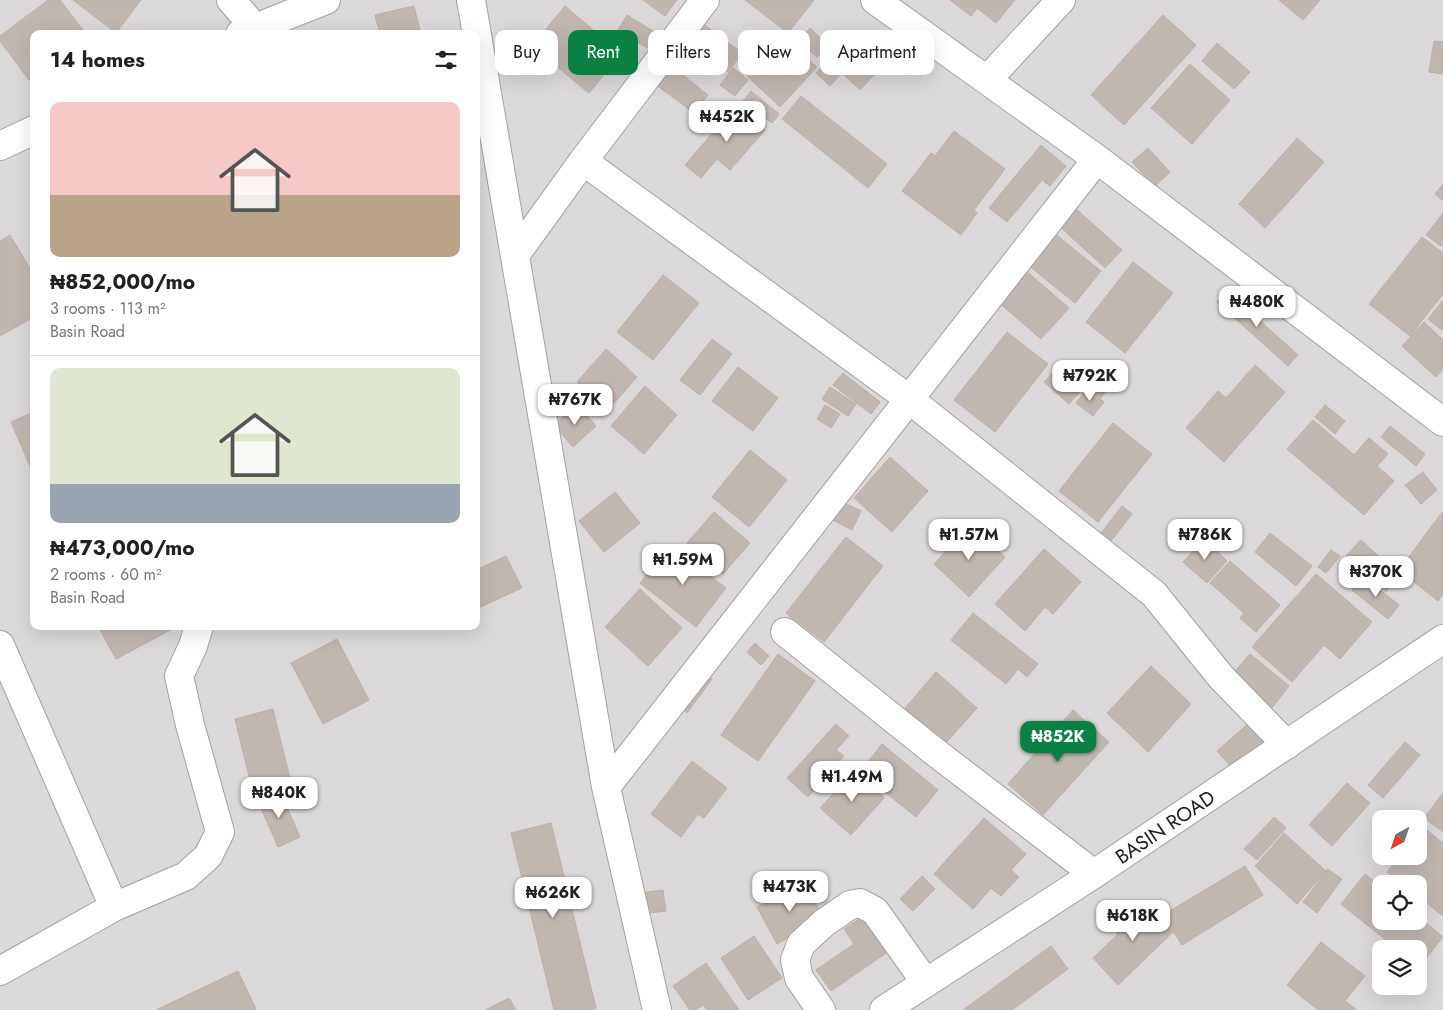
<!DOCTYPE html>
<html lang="en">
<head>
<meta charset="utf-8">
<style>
  :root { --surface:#fff; --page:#f2f2f2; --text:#202124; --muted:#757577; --line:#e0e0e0; --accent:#0b8043 }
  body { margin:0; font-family:Jost,sans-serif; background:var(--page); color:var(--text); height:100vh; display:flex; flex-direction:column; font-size:19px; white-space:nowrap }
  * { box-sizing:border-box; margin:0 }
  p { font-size:16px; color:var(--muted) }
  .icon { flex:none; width:28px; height:28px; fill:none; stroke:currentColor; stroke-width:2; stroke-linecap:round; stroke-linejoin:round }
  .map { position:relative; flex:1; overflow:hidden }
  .details { position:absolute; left:30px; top:30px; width:450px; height:600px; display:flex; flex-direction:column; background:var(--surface); border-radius:10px; box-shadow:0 5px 20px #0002 }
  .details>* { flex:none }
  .top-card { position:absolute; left:495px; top:30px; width:475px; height:45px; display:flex; gap:10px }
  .needle { width:32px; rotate:220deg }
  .controls { position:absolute; left:1372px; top:810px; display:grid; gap:10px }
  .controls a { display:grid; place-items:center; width:55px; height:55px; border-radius:10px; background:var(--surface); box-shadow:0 5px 20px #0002; font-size:25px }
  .price { position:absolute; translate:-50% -42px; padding:0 11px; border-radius:10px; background:#fff; color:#222; font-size:16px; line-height:32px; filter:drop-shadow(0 1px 2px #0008) }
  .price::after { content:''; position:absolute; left:50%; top:30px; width:15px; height:11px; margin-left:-8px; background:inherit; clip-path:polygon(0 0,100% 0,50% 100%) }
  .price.on { background:var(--accent); color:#fff }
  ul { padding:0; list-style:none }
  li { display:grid; align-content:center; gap:10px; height:265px; padding:0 20px }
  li+li { border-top:1px solid var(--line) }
  li span { display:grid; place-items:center; height:155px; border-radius:10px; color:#555 }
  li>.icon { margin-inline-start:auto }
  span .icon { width:90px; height:90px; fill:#fffc; stroke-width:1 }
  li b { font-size:21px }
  h2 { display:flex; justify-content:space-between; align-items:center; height:60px; padding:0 20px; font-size:21px }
  .chip { padding:0 18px; border-radius:10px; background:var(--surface); box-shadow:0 5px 20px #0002; font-size:18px; line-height:45px }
  .chip.on { background:var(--accent); color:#fff }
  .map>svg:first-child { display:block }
</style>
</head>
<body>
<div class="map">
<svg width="1443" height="1010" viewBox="0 0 1443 1010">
  <rect width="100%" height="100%" fill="#ede8e1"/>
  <path fill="#dad8d9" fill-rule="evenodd" d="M0 0H1443V1010H0ZM34 34H476V626H34ZM1381 819H1419V856H1381ZM1381 884H1419V921H1381ZM1381 949H1419V986H1381Z"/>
  <path fill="#c1b7b1" stroke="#beaea4" d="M48 0H60L86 34H34V76L29 80 0 41V36Z
    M73 0H141L116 33Z
    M643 0H677L665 16Z
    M745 0H814L788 33Z
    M950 0H1015L996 23 977 8 971 16Z
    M1279 0H1320L1303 20Z
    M414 6 421 34H380L375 15Z
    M565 6 599 35 598 36 620 55 589 93 532 46Z
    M627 15 656 33 647 48 618 30Z
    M1163 15 1196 45 1124 125 1091 95Z
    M702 23 742 53 728 72 688 42Z
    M810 28 828 45 817 57 798 41Z
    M856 30 888 60 860 90 842 73 830 86 816 73Z
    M782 36 817 67 780 107 746 75Z
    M1434 41 1443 42V74L1429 72Z
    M1217 43 1250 72 1234 89 1202 61Z
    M1190 64 1230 100 1192 144 1151 108Z
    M670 65 708 95 694 113 655 84Z
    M733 68 748 80 735 96 720 85Z
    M751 91 779 114 772 123 743 101Z
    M801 96 887 164 868 188 782 119Z
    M736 106 765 130 730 170 717 159 701 178 685 165Z
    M954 131 1005 169 974 210 977 213 961 235 902 191 931 153 935 156Z
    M1297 138 1324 162 1265 228 1239 204Z
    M1041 145 1066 166 1050 186 1042 180 1007 222 989 208Z
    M1148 148 1170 172 1155 186 1132 162Z
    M1443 184V201L1435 194Z
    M1074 207 1122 250 1105 268 1058 225Z
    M1443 213V244L1441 246 1426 235Z
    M1054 233 1101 271 1075 303 1028 265Z
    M10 235 34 275V317L0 336V241Z
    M1422 237 1443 253V294L1410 336 1369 304Z
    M1133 262 1173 293 1125 353 1086 322Z
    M1025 270 1069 308 1041 339 997 301Z
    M663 275 699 303 653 360 617 332Z
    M1227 291 1298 355 1288 366 1217 302Z
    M1443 300V331L1428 319Z
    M1424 322 1443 340V369L1436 377 1402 346Z
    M1007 332 1048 364 995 432 954 400Z
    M712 339 732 354 700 395 680 380Z
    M606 349 637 377 608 410 577 382Z
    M1060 365 1085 386 1069 404 1044 382Z
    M1255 365 1285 392 1224 462 1186 428 1218 391 1226 398Z
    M738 367 778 398 753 431 712 401Z
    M843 373 880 402 871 414 833 385Z
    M1093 377 1108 388 1101 398 1086 387Z
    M645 386 677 415 644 454 611 426Z
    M830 387 856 404 848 416 822 399Z
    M1087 389 1104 402 1093 416 1076 403Z
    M577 404 596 426 573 447 554 425Z
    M825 405 840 414 831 428 817 419Z
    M1325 405 1345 421 1335 434 1315 417Z
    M34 412V475L11 422Z
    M1313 420 1354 455 1369 438 1388 454 1377 466 1394 481 1364 515 1287 449Z
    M1113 423 1152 454 1098 522 1059 491Z
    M1390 426 1425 454 1416 466 1381 437Z
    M750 450 787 480 749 527 712 497Z
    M890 457 928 491 892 532 854 498Z
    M1423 472 1437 490 1421 504 1405 485Z
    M615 492 640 523 604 552 579 521Z
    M842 502 861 511 852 530 833 520Z
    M1122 506 1132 514 1111 541 1101 533Z
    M1443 511V594L1438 601 1399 570Z
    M714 512 750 543 723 574 687 543Z
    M970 525 1005 557 969 597 934 564Z
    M1270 533 1312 566 1296 586 1255 552Z
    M846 537 883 566 824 642 786 613Z
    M1204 539 1227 561 1207 583 1183 562Z
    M1361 540 1400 576 1386 592 1346 556Z
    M670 545 726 588 696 627 640 583Z
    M1044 549 1081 582 1053 614 1045 607 1025 631 995 604Z
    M1331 550 1340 556 1326 573 1318 567Z
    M506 556 522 588 476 609V570Z
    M1230 561 1280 605 1256 632 1240 618 1244 613 1210 583Z
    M1316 574 1372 622 1340 659 1324 645 1292 682 1252 647Z
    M1363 576 1399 605 1388 619 1352 590Z
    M640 589 682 628 648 666 605 627Z
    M973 613 1038 664 1027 677 1018 669 1006 684 951 640Z
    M98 626H178L116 659Z
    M337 639 369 700 323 724 291 663Z
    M755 643 769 656 761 665 747 652Z
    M778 654 815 681 758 761 721 735Z
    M1250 654 1289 686 1271 709 1231 676Z
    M1151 666 1191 704 1148 752 1107 713Z
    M936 672 977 708 945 744 905 708Z
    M705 674 712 679 687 713 680 707Z
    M273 709 291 782 253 792 235 719Z
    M1073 710 1109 742 1043 815 1008 784Z
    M1250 722 1267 741 1234 770 1217 751Z
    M836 724 849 736 836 750 844 756 808 797 787 778Z
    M1405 742 1420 755 1383 798 1368 785Z
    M882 744 938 790 916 817 860 772Z
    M692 761 727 788 704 818 698 814 681 837 651 814Z
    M854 771 884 798 851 835 820 808Z
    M1347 783 1370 803 1332 846 1309 825Z
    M280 791 300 837 278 847 258 801Z
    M1443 793V832L1424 818Z
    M1274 817 1286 828 1257 860 1244 849Z
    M984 818 1026 854 1011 870 1019 877 1001 896 991 888 973 909 934 874Z
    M551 823 596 1008 587 1010H554L511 833Z
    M1423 827 1443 843V916L1419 897V884H1402L1387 872 1399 856H1419V832Z
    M1284 833 1326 871 1297 904 1255 866Z
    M1245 866 1263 895 1182 945 1163 915Z
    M1328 869 1342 879 1317 913 1303 902Z
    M1365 874 1381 887V921H1419V917L1443 937 1419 967V949H1397L1341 904Z
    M922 876 935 889 913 911 900 899Z
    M804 882 824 918 777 944 757 907Z
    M663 890 666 911 642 914 640 893Z
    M1142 900 1173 932 1118 985 1093 958 1118 934 1113 928Z
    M865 915 889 951 831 991 816 970 854 944 844 929Z
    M754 936 782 978 748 1000 721 958Z
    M1321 942 1365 976 1345 1001 1357 1010H1318L1287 985Z
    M1051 946 1068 969 1012 1010H963Z
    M706 963 739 1010H707L703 1005 696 1010H690L673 986Z
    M238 971 256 1009 254 1010H156Z
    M509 998 516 1010H485Z"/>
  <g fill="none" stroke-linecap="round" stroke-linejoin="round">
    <g stroke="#a2a2a2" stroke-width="30">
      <path id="minor" d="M231 0 254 27
        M471 0 606 787 657 1010
        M875 0 1097 159 1443 422
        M240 34 326 0
        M987 80 1061 0
        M0 146 34 130
        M583 161 909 399 1154 594 1221 677 1287 745
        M516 254 583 161 705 0
        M785 632 935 752 1094 874
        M0 645 114 907
        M606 787 1097 159
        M0 971 114 907 186 876 208 856 220 832 190 725 179 676 193 646 199 626
        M821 1010 799 978 795 960 801 944 824 923 850 905 860 903 875 911 926 983
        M884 1010 1094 874 1443 639"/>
    </g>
    <use href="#minor" stroke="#fff" stroke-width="28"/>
  </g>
  <g text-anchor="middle" stroke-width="5" stroke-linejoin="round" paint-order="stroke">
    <g font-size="20" fill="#1b1b1b" stroke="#fff">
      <text transform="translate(1165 827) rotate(-34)" y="7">BASIN ROAD</text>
    </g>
  </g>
</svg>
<div class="controls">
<a><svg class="needle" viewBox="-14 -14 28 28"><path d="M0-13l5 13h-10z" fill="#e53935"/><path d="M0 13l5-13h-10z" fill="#757577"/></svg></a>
<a><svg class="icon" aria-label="locate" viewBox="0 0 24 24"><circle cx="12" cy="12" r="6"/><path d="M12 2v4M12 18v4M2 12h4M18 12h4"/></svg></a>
<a><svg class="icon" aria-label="layers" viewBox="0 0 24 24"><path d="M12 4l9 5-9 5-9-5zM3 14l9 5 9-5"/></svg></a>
</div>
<b class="price" style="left:727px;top:143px">₦452K</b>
<b class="price" style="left:1257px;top:328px">₦480K</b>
<b class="price" style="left:1090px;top:402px">₦792K</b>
<b class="price" style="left:575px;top:426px">₦767K</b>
<b class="price" style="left:969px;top:561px">₦1.57M</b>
<b class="price" style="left:1205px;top:561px">₦786K</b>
<b class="price" style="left:683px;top:586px">₦1.59M</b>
<b class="price" style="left:1376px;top:598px">₦370K</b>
<b class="price on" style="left:1058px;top:763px">₦852K</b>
<b class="price" style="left:852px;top:803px">₦1.49M</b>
<b class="price" style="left:279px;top:819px">₦840K</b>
<b class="price" style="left:790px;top:913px">₦473K</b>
<b class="price" style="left:553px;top:919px">₦626K</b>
<b class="price" style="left:1133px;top:942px">₦618K</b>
<div class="top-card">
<a class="chip">Buy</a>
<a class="chip on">Rent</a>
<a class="chip">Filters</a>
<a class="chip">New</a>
<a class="chip">Apartment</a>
</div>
<section class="details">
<h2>14 homes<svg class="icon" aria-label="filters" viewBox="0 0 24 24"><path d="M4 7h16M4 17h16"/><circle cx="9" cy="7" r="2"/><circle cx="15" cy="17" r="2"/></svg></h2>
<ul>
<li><span style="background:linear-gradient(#f6c9c9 60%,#b9a48a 0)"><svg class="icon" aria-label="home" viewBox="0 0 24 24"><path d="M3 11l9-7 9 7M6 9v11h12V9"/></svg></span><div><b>₦852,000/mo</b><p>3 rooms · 113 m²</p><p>Basin Road</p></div></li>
<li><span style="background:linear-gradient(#dfe7d0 75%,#9aa5b1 0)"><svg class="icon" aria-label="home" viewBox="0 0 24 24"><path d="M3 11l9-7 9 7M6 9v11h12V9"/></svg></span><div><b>₦473,000/mo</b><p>2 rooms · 60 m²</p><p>Basin Road</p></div></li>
</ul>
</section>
</div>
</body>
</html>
